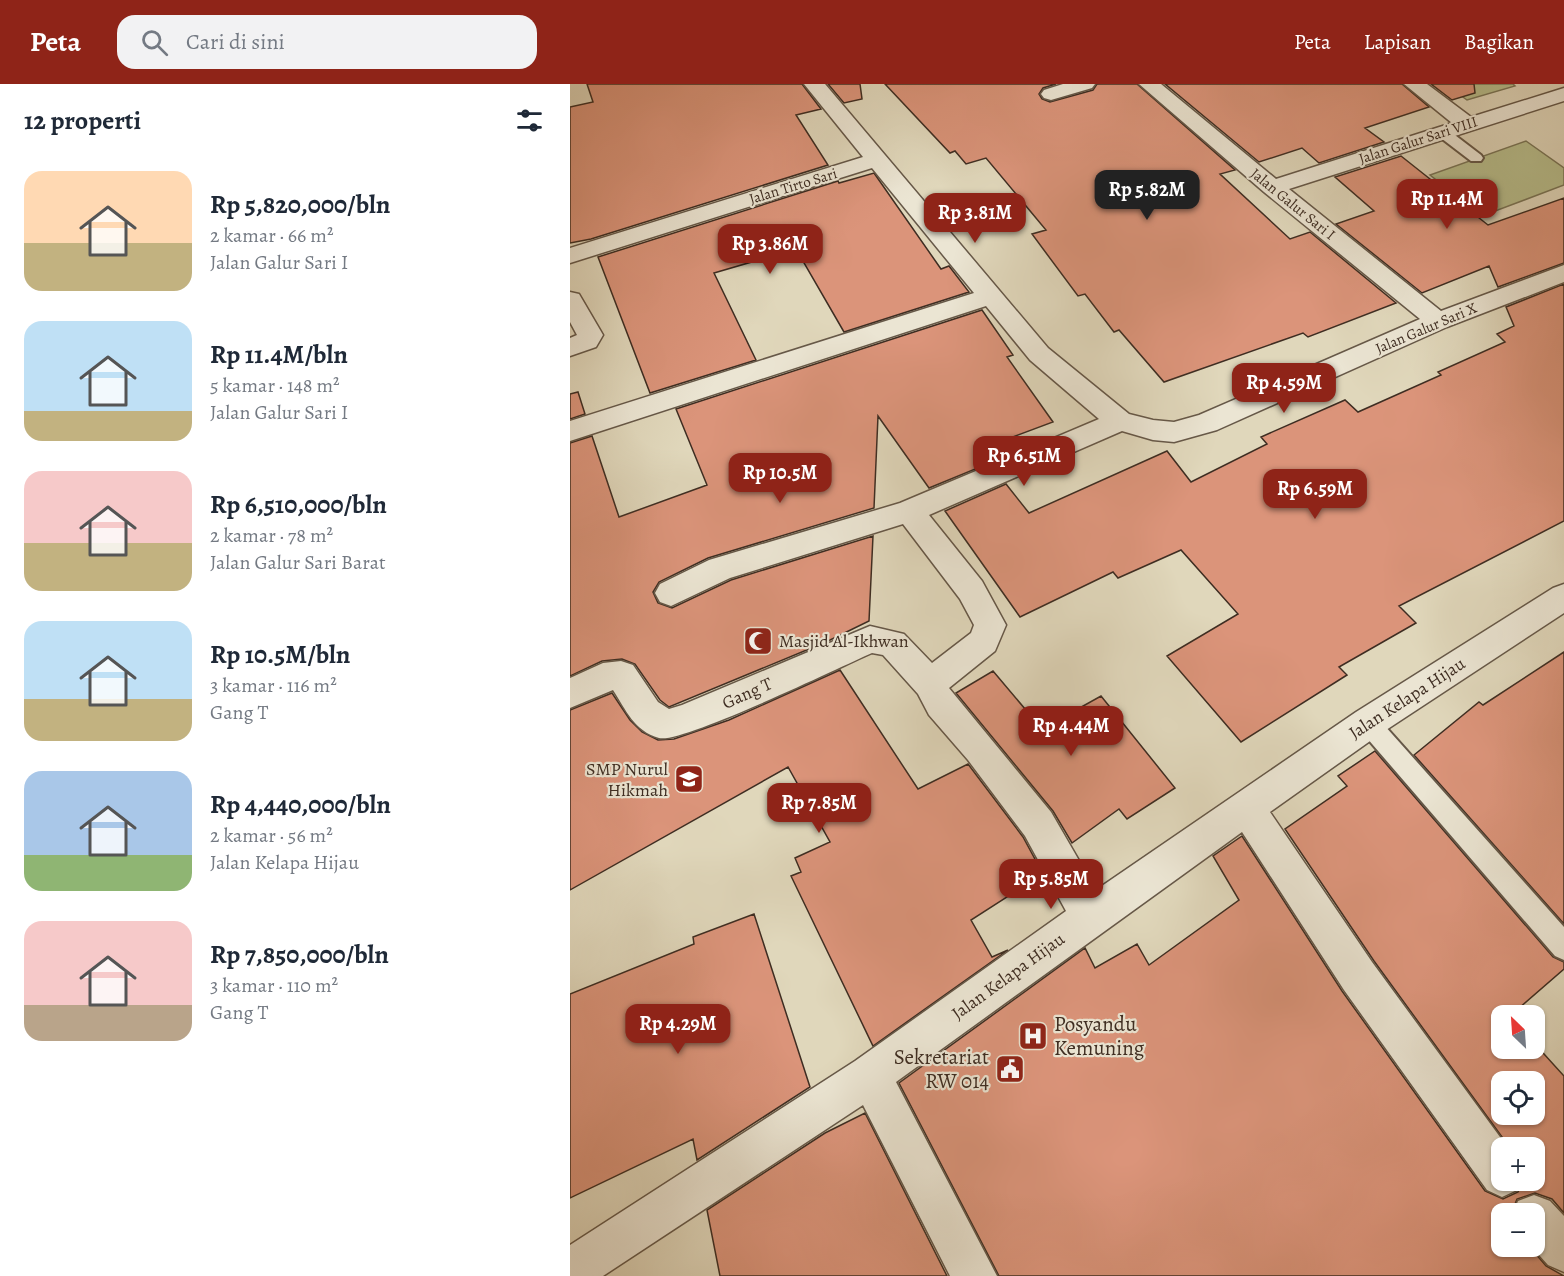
<!DOCTYPE html>
<html lang="id">
<head>
<meta charset="utf-8">
<style>
  :root { --surface:#fff; --page:#f2f2f3; --text:#1f2937; --muted:#747a83; --accent:#8f2418 }
  body { margin:0; font-family:Alegreya,serif; background:var(--page); color:var(--text); height:100vh; display:flex; flex-direction:column; font-size:22px; white-space:nowrap }
  * { box-sizing:border-box; margin:0 }
  p { font-size:20px; color:var(--muted) }
  .icon { flex:none; width:33px; height:33px; fill:none; stroke:currentColor; stroke-width:2; stroke-linecap:round; stroke-linejoin:round }
  .map { position:relative; flex:1; overflow:hidden }
  .details { display:flex; flex-direction:column; background:var(--surface); width:570px }
  .details>* { flex:none }
  .needle { width:39px; rotate:335deg }
  .controls { position:absolute; left:921px; top:921px; display:grid; gap:12px }
  .controls a { display:grid; place-items:center; width:54px; height:54px; border-radius:12px; background:var(--surface); box-shadow:0 2px 4px #0004; font-size:30px }
  .price { position:absolute; translate:-50% -51px; padding:0 14px; border-radius:12px; background:var(--accent); color:#fff; font-size:20px; line-height:39px; filter:drop-shadow(0 2px 3px #0008) }
  .price::after { content:''; position:absolute; left:50%; top:36px; width:18px; height:14px; margin-left:-9px; background:inherit; clip-path:polygon(0 0,100% 0,50% 100%) }
  .price.current { background:#222; color:#fff }
  ul { padding:0; list-style:none }
  li { display:flex; align-items:center; gap:18px; height:150px; padding:0 24px }
  li span { display:grid; place-items:center; flex:none; width:168px; height:120px; border-radius:18px; color:#555 }
  li>.icon { margin-inline-start:auto }
  span .icon { width:72px; height:72px; fill:#fffc; stroke-width:1 }
  li b { font-size:26px }
  h2 { display:flex; justify-content:space-between; align-items:center; height:72px; padding:0 24px; font-size:26px }
  header { display:flex; align-items:center; gap:36px; box-sizing:border-box; height:84px; padding:0 30px; background:var(--accent); color:#fff }
  header strong { font-size:28px }
  nav { display:flex; gap:33px; margin-inline-start:auto; font-size:21px }
  .search { width:420px; height:54px; background:var(--page); display:flex; align-items:center; gap:15px; box-sizing:border-box; padding:0 21px; border-radius:18px; color:var(--muted); font-size:22px }
  main { display:flex; flex:1; min-height:0 }
  .map>svg:first-child { display:block }
</style>
</head>
<body>
<header>
<strong>Peta</strong>
<div class="search"><svg class="icon" aria-label="search" viewBox="0 0 24 24"><circle cx="10" cy="10" r="6"/><path d="M15 15l6 6"/></svg>Cari di sini</div>
<nav><a>Peta</a><a>Lapisan</a><a>Bagikan</a></nav>
</header>
<main>
<section class="details">
<h2>12 properti<svg class="icon" aria-label="filters" viewBox="0 0 24 24"><path d="M4 7h16M4 17h16"/><circle cx="9" cy="7" r="2"/><circle cx="15" cy="17" r="2"/></svg></h2>
<ul>
<li><span style="background:linear-gradient(#ffd9b3 60%,#c2b280 0)"><svg class="icon" aria-label="home" viewBox="0 0 24 24"><path d="M3 11l9-7 9 7M6 9v11h12V9"/></svg></span><div><b>Rp 5,820,000/bln</b><p>2 kamar · 66 m²</p><p>Jalan Galur Sari I</p></div></li>
<li><span style="background:linear-gradient(#bfe0f5 75%,#c2b280 0)"><svg class="icon" aria-label="home" viewBox="0 0 24 24"><path d="M3 11l9-7 9 7M6 9v11h12V9"/></svg></span><div><b>Rp 11.4M/bln</b><p>5 kamar · 148 m²</p><p>Jalan Galur Sari I</p></div></li>
<li><span style="background:linear-gradient(#f6c9c9 60%,#c2b280 0)"><svg class="icon" aria-label="home" viewBox="0 0 24 24"><path d="M3 11l9-7 9 7M6 9v11h12V9"/></svg></span><div><b>Rp 6,510,000/bln</b><p>2 kamar · 78 m²</p><p>Jalan Galur Sari Barat</p></div></li>
<li><span style="background:linear-gradient(#bfe0f5 65%,#c2b280 0)"><svg class="icon" aria-label="home" viewBox="0 0 24 24"><path d="M3 11l9-7 9 7M6 9v11h12V9"/></svg></span><div><b>Rp 10.5M/bln</b><p>3 kamar · 116 m²</p><p>Gang T</p></div></li>
<li><span style="background:linear-gradient(#a9c7e8 70%,#8fb573 0)"><svg class="icon" aria-label="home" viewBox="0 0 24 24"><path d="M3 11l9-7 9 7M6 9v11h12V9"/></svg></span><div><b>Rp 4,440,000/bln</b><p>2 kamar · 56 m²</p><p>Jalan Kelapa Hijau</p></div></li>
<li><span style="background:linear-gradient(#f6c9c9 70%,#b9a48a 0)"><svg class="icon" aria-label="home" viewBox="0 0 24 24"><path d="M3 11l9-7 9 7M6 9v11h12V9"/></svg></span><div><b>Rp 7,850,000/bln</b><p>3 kamar · 110 m²</p><p>Gang T</p></div></li>
</ul>
</section>
<div class="map">
<svg width="994" height="1192" viewBox="0 0 994 1192">
  <rect width="100%" height="100%" fill="#e0d7bb"/>
  <filter id="stains"><feTurbulence type="fractalNoise" baseFrequency=".00333" numOctaves="4"/><feColorMatrix values="0 0 0 0 .2 0 0 0 0 .09 0 0 0 0 .02 0 0 0 .5 -.17"/></filter>
  <radialGradient id="worn" r=".72"><stop offset=".6" stop-color="#630" stop-opacity="0"/><stop offset="1" stop-color="#630" stop-opacity=".3"/></radialGradient>
  <path fill="#b7bd8c" stroke="#7a7557" stroke-width="1.5" d="M875 0H943L945 2 897 16Z
    M956 57 994 84V101L912 132 860 91Z"/>
  <path fill="#db947a" stroke="#3e2d22" stroke-width="1.5" fill-rule="evenodd" d="M17 0H232L251 25 226 31 258 81 21 155 0 159V23L23 18Z
    M258 0H290L292 15 274 19Z
    M315 0H486L473 4 469 10 472 15 480 18 523 6 527 0H567L665 86 650 90 720 155 740 148 826 219 738 253 733 249 594 298 549 246 544 248 515 210 508 212 462 150 476 146 416 74 396 80 385 67 380 69Z
    M595 0H832L859 23 795 44 814 58 749 79 732 64 689 78Z
    M861 0H904L905 9 882 16Z
    M831 72 918 141 994 114V179L928 203 919 182 852 209 766 140 804 127 765 93Z
    M304 89 371 185 379 182 399 208 274 248 226 165 144 189 186 276 80 309 28 173 268 97 269 99Z
    M994 200V437L829 522 846 539 769 583 777 591 671 658 597 572 668 530 611 466 548 494 543 488 450 533 375 427 436 400 459 429 597 367 621 398 697 360 691 353 775 316 788 328 871 291 868 288 935 258 927 250 944 242 936 223Z
    M412 226 443 271 437 273 483 338 410 365 420 379 359 404 308 332 304 424 138 474 89 498 83 508 88 519 102 524 161 496 303 452 299 537 256 558 99 623 90 616 65 580 52 575 32 577 0 592V359L22 352 49 433 137 401 106 325Z
    M8 308 15 330 0 335V310Z
    M994 568V840L844 671 909 618 913 621Z
    M270 586 348 705 398 680 453 753 473 790 401 836 422 873 438 866 303 962 221 792 231 788 225 774 260 758 218 683 0 806V626L42 609 60 636 72 648 88 656 104 655 159 636Z
    M423 587 472 645 531 612 605 704 557 735 549 725 502 759 483 727 386 609Z
    M805 667 983 873 994 878V885L940 932H932V964H964V959L994 992V1129L982 1115 965 1109 947 1115 941 1130H932V1162H959L976 1182 994 1192H429L329 999 515 864 525 884 567 860 579 881 669 816 643 772 672 752 772 907 915 1107 933 1115 948 1108 953 1096H964V1064H940L804 877 715 745 777 702 768 692ZM932 998H964V1030H932Z
    M184 830 240 1003 127 1076 123 1055 0 1114V910L124 860 123 853Z
    M295 1029 377 1192H150L137 1126 255 1049Z"/>
  <g fill="none" stroke-linecap="round" stroke-linejoin="round">
    <g stroke="#665848" stroke-width="4">
      <path id="service" d="M872 44 877 45 911 71 913 74 911 77H901L867 51 865 48Z
        M798 629 806 632 994 843V876L985 872 790 646 786 639 790 632Z"/>
    </g>
    <g stroke="#665848" stroke-width="3">
      <path id="minor" d="M234 0H255L478 264 559 330 583 336 604 338 629 331 850 235 694 108 569 0H591L706 95 882 39 834 0H857L901 33 994 4V17L719 105 871 227 994 181V198L877 243 647 346 604 358 583 356 552 347 359 431 412 497 436 541 425 567 379 604 481 728 526 806 786 628 983 504 994 500V529L810 650 700 728 802 878 938 1064H932V1096H951L947 1106 932 1113 917 1106 774 906 672 748 326 998 427 1192H380L293 1021 33 1192H0V1161L285 977 496 827 455 752 398 676 359 631 348 610 313 571 302 569C270 583 112 660 89 654 64 647 56 626 43 606L0 624V594L33 579 51 577 63 581 88 618 99 625 112 621 300 542 334 550 362 579 401 549 404 541 390 515 333 440 160 494 101 522 90 518 85 509 90 500 139 476 330 419 529 335 460 276 416 222 0 357V337L404 209 302 84 0 179V164L293 73Z
        M493 0H525L522 4 481 16 474 14 471 10 474 6Z
        M0 208 9 210 33 251 26 263 0 272V254L7 251 0 238Z
        M964 1111 980 1117 994 1132V1188L978 1181 961 1162H964V1130H943L948 1117Z"/>
    </g>
    <use href="#service" fill="#ebe5d3" fill-rule="evenodd"/>
    <use href="#minor" fill="#ebe5d3" fill-rule="evenodd"/>
  </g>
  <defs>
    <g id="mosque-square" transform="scale(1.5)"><rect x="-9" y="-9" width="18" height="18" rx="4" fill="#8f2418" stroke="#ebe5d3"/><path d="M3.5-4.9A6 6 0 1 0 3.5 4.9A5 5 0 1 1 3.5-4.9Z" fill="#fff"/></g>
    <g id="school-square" transform="scale(1.5)"><rect x="-9" y="-9" width="18" height="18" rx="4" fill="#8f2418" stroke="#ebe5d3"/><path d="M0-5L7-2L0 1L-7-2ZM-4 1L0 2.5L4 1V4Q0 6-4 4Z" fill="#fff"/></g>
    <g id="hospital-square" transform="scale(1.5)"><rect x="-9" y="-9" width="18" height="18" rx="4" fill="#8f2418" stroke="#ebe5d3"/><path d="M-5-5h3v3.5h4V-5h3V5h-3V1.5h-4V5h-3Z" fill="#fff"/></g>
    <g id="civic-square" transform="scale(1.5)"><rect x="-9" y="-9" width="18" height="18" rx="4" fill="#8f2418" stroke="#ebe5d3"/><path d="M-.6-6.5H3V-4.5H.6V-3L4-1V1h2V6H-6V1h2V-1L-.6-3ZM-1.2 2.5V6h2.4V2.5Z" fill="#fff"/></g>
  </defs>
  <g fill-rule="evenodd">
    <use href="#mosque-square" x="188" y="557"/>
    <use href="#school-square" x="119" y="695"/>
    <use href="#hospital-square" x="463" y="952"/>
    <use href="#civic-square" x="440" y="985"/>
  </g>
  <g text-anchor="middle" stroke-width="4.5" stroke-linejoin="round" paint-order="stroke">
    <g font-size="15" fill="#3e2d22" stroke="#ebe5d3">
      <text transform="translate(848 56) rotate(-18)" y="5">Jalan Galur Sari VIII</text>
      <text transform="translate(223 102) rotate(-17)" y="5">Jalan Tirto Sari</text>
      <text transform="translate(723 120) rotate(39)" y="5">Jalan Galur Sari I</text>
      <text transform="translate(856 244) rotate(-23)" y="5">Jalan Galur Sari X</text>
    </g>
    <g font-size="18" fill="#3e2d22" stroke="#ebe5d3" text-anchor="start">
      <text x="209" y="563">Masjid Al-Ikhwan</text>
      <text x="98" y="691" text-anchor="end">SMP Nurul<tspan x="98" dy="21">Hikmah</tspan></text>
    </g>
    <g font-size="18" fill="#3e2d22" stroke="#ebe5d3">
      <text transform="translate(177 609) rotate(-24)" y="6">Gang T</text>
      <text transform="translate(837 614) rotate(-33)" y="6">Jalan Kelapa Hijau</text>
      <text transform="translate(438 892) rotate(-36)" y="6">Jalan Kelapa Hijau</text>
    </g>
    <g font-size="21" fill="#3e2d22" stroke="#ebe5d3" text-anchor="start">
      <text x="484" y="947">Posyandu<tspan x="484" dy="24">Kemuning</tspan></text>
      <text x="419" y="980" text-anchor="end">Sekretariat<tspan x="419" dy="24">RW 014</tspan></text>
    </g>
  </g>
  <rect width="100%" height="100%" filter="url(#stains)"/>
  <rect width="100%" height="100%" fill="url(#worn)"/>
</svg>
<div class="controls">
<a><svg class="needle" viewBox="-14 -14 28 28"><path d="M0-13l5 13h-10z" fill="#e53935"/><path d="M0 13l5-13h-10z" fill="#747a83"/></svg></a>
<a><svg class="icon" aria-label="locate" viewBox="0 0 24 24"><circle cx="12" cy="12" r="6"/><path d="M12 2v4M12 18v4M2 12h4M18 12h4"/></svg></a>
<a>+</a>
<a>−</a>
</div>
<b class="price current" style="left:577px;top:137px">Rp 5.82M</b>
<b class="price" style="left:877px;top:146px">Rp 11.4M</b>
<b class="price" style="left:405px;top:160px">Rp 3.81M</b>
<b class="price" style="left:200px;top:191px">Rp 3.86M</b>
<b class="price" style="left:714px;top:330px">Rp 4.59M</b>
<b class="price" style="left:454px;top:403px">Rp 6.51M</b>
<b class="price" style="left:210px;top:420px">Rp 10.5M</b>
<b class="price" style="left:745px;top:436px">Rp 6.59M</b>
<b class="price" style="left:501px;top:673px">Rp 4.44M</b>
<b class="price" style="left:249px;top:750px">Rp 7.85M</b>
<b class="price" style="left:481px;top:826px">Rp 5.85M</b>
<b class="price" style="left:108px;top:971px">Rp 4.29M</b>
</div>
</main>
</body>
</html>
